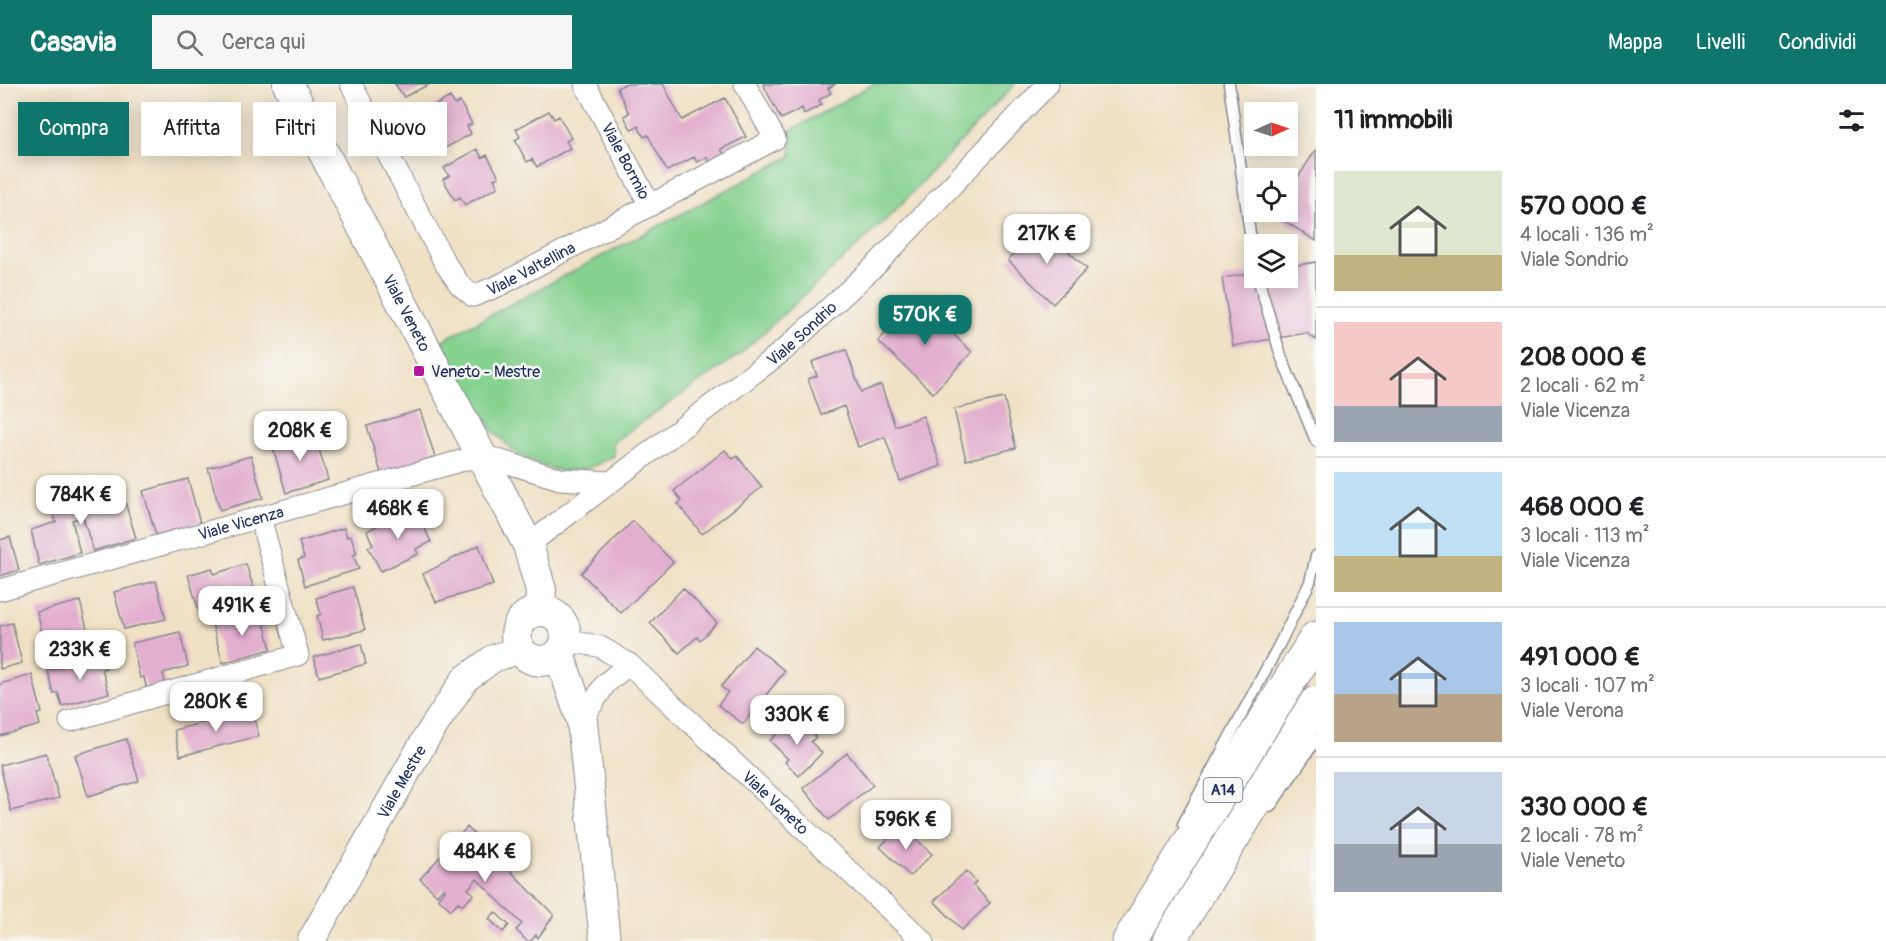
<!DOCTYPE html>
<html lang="it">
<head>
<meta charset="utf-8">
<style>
  :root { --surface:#fff; --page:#f6f6f6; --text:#202124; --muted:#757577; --line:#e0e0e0; --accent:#0f766e }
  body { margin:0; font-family:Pangolin,sans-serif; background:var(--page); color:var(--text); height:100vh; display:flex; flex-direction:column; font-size:22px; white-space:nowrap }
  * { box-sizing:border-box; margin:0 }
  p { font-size:20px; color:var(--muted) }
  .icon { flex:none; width:33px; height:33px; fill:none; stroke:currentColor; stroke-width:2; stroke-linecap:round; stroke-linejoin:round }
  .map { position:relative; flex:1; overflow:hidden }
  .sheet { display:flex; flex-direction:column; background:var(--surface); width:570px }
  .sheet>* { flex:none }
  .guide { position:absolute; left:18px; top:18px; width:570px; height:54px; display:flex; gap:12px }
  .needle { width:39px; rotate:87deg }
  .controls { position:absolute; left:1244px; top:18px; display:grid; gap:12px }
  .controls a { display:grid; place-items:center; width:54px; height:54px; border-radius:0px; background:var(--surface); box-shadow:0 3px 15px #0003; font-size:30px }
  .price { position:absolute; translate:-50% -51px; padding:0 14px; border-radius:12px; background:#fff; color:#222; font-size:20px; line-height:39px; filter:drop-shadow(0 2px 3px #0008) }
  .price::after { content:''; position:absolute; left:50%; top:36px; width:18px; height:14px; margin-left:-9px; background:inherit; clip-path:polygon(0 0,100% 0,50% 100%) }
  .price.selected { background:var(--accent); color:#fff }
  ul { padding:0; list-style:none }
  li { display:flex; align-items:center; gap:18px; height:150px; padding:0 18px }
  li+li { border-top:2px solid var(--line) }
  li span { display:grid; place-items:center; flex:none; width:168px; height:120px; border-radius:0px; color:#555 }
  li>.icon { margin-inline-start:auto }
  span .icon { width:72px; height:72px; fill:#fffc; stroke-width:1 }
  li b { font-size:26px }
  h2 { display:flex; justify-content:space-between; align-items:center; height:72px; padding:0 18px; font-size:26px }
  .chip { padding:0 21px; border-radius:0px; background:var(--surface); box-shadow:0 3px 15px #0003; font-size:21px; line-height:54px }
  .chip.selected { background:var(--accent); color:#fff }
  header { display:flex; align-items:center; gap:36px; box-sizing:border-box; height:84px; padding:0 30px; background:var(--accent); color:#fff }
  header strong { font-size:28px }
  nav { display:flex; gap:33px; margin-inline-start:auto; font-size:21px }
  .search { width:420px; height:54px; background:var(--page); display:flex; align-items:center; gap:15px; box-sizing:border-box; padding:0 21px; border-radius:0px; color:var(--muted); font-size:22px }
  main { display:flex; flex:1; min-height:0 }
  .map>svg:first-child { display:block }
</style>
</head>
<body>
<header>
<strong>Casavia</strong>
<div class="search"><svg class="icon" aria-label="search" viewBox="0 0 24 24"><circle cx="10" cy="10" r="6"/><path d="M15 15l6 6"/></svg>Cerca qui</div>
<nav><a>Mappa</a><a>Livelli</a><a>Condividi</a></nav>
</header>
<main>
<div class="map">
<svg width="1316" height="857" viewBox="0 0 1316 857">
  <rect width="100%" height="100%" fill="#f6f6f2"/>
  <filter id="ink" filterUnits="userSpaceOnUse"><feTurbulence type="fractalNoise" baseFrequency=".0167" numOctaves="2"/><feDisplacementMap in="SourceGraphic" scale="12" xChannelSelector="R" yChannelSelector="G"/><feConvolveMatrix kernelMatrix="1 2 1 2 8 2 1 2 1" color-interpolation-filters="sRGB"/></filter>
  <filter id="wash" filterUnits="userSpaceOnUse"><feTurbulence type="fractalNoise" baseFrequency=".008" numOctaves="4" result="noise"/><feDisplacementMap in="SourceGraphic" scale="24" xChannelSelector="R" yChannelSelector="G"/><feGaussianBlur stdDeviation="1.35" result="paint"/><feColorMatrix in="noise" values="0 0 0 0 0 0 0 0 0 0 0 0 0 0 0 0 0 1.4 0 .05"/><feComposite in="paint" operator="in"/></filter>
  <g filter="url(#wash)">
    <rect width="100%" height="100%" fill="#f0e1c5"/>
    <path fill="#86d28f" stroke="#508076" stroke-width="1.5" d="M873 0H1015L891 131 740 270 613 358 614 372 587 385 561 387 540 381 517 370 494 348 465 303 441 257 791 72 790 47Z"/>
    <g id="blocks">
      <path fill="#e3afcf" d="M395 0H430L404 13Z
        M625 0H663L682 36 725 14 746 53 721 65 725 72 710 79 707 73 697 78 694 73 667 87 648 51 644 53 638 42 631 45 624 32 629 29 617 4Z
        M763 0H836L828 4 831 9 819 16 822 21 804 30 802 24 781 35Z
        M450 13 455 21 460 18 472 40 467 42 471 50 438 68 433 61 428 64 416 42 422 39 417 31Z
        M549 27 554 35 559 32 571 54 566 57 570 64 537 83 532 75 527 78 515 56 520 53 516 45Z
        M477 65 482 74 487 71 499 93 494 95 498 103 465 121 460 113 455 116 443 95 449 92 444 84Z
        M1316 65V157L1275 131 1277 128H1287V111Z
        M1041 141 1087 185 1053 220 1008 176Z
        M1316 178V256L1306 249 1233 262 1222 194 1254 189V194H1287V183Z
        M917 216 972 268 933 309 878 257Z
        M846 266 861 308 881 301 895 342 923 332 941 382 900 397 885 353 858 363 844 322 821 331 808 295 817 292 812 278Z
        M1004 314 1016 364 966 376 954 325Z
        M420 326 435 373 381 389 367 342Z
        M314 348 328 396 286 409 272 360Z
        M725 366 733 375 737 372 762 403 702 450 678 420 682 417 674 407Z
        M251 372 263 414 220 426 208 384Z
        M188 395 200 439 156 451 143 407Z
        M96 402 103 425 125 418 136 454 93 467 83 433 72 436 80 469 39 481 31 446 56 438 49 415Z
        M417 427 431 458 416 465 418 470 381 487 368 463 373 461 367 447 390 435 392 439Z
        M633 437 673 478 621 529 581 489Z
        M344 444 347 453 351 452 357 470 353 471 359 485 305 502 298 476 304 474 299 458Z
        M10 453 19 486 0 492V456Z
        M479 461 493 501 436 518 423 490Z
        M246 480 254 505 239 510 241 515 199 528 188 491 212 484 214 490Z
        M156 497 166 535 124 545 114 508Z
        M353 503 365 546 323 556 317 532 321 530 316 514Z
        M683 504 717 539 700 556 697 553 679 569 650 539Z
        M80 517 89 553 91 552 94 563 72 569 69 559 46 565 37 528Z
        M261 527 271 565 223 579 212 540Z
        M12 539 22 579 0 585V542Z
        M180 548 188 582 163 589 167 606 148 611 144 593 140 594 132 559Z
        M361 560 366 580 319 593 314 573Z
        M754 562 785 587 743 640 718 621 728 608 721 603Z
        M102 571 106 584 102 585 109 609 62 622 58 609 54 610 48 587Z
        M32 591 42 629 37 630 40 641 0 652V600Z
        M252 626 259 652 180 672 174 646Z
        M794 632 816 653 811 658 822 669 799 692 785 678 788 675 770 657Z
        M126 655 139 697 88 712 75 671Z
        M46 669 59 714 11 727 0 681Z
        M847 669 873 701 829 736 803 704Z
        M901 741 932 770 910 792 880 763Z
        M467 743 554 831 538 854 536 851 531 857H527L516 846 522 840 477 795 468 805 474 810 463 821 458 818 451 826 438 814 445 806 443 804 437 811 420 795Z
        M966 787 976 798 973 801 990 819 962 846 934 817Z
        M495 828 509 841 503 848 489 835Z"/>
    </g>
  </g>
  <g filter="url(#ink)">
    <use href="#blocks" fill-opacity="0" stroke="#868892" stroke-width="1.5"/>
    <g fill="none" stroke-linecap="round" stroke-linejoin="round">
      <g stroke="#868892" stroke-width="13">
        <path id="service" d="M1229 0 1254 178
          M1258 194 1281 272 1316 357
          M1270 723 1316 656
          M1183 740 1280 559 1310 498 1316 472"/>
      </g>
      <g stroke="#868892" stroke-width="23">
        <g id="minor">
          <path id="s1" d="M351 0 445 179 460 201 473 212 498 202 775 55 745 0"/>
          <path id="s2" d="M585 0 650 121"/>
          <path id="s3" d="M528 461 784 266 877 180 1048 0"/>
          <path id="s4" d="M0 506 482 371 560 395 610 398"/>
          <path id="s5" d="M566 557 599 562 629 580 923 857"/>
          <path d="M70 637 298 571 260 433"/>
          <path d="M582 637 605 600 629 580"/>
        </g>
      </g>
      <g stroke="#868892" stroke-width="29">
        <g id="tertiary">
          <path id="s6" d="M311 857 425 656 465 595 494 574 520 566"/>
        </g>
      </g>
      <g stroke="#868892" stroke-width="32">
        <g id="secondary">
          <path id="s7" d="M288 0 528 461 541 506 540 526"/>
          <circle cx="541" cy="552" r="25"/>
          <path d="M559 570 582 637 605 857"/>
        </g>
      </g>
      <g stroke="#868892" stroke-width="35">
        <path id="motorway" d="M1129 857 1316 554
          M1169 857 1316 619"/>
      </g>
      <use href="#service" stroke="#fff" stroke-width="10"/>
      <use href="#minor" stroke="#fff" stroke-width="21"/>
      <use href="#tertiary" stroke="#fff" stroke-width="27"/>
      <use href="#secondary" stroke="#fff" stroke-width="30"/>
      <use href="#motorway" stroke="#fff" stroke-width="33"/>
    </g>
  </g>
  <rect fill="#b5179e" stroke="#f6f6f2" stroke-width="2" x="413" y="281" width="12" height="12" rx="3"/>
  <g text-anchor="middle" stroke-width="5" stroke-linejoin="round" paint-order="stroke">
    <rect fill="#f6f6f2" stroke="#5d6b8a" stroke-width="1.5" x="1203.5" y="694" width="39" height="24" rx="4.5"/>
    <g font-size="15" font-weight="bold" fill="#1b2f5e">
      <text x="1223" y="711">A14</text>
    </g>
    <g font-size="16" fill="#1b2f5e" stroke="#f6f6f2">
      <text dy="6" stroke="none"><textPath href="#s2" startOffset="87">Viale Bormio</textPath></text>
      <text dy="6" stroke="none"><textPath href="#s1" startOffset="310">Viale Valtellina</textPath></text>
      <text dy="6" stroke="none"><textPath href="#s7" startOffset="258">Viale Veneto</textPath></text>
      <text dy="6" stroke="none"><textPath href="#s3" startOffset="346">Viale Sondrio</textPath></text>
      <text dy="6" stroke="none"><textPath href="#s4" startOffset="250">Viale Vicenza</textPath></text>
      <text dy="6" stroke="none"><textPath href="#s6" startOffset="183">Viale Mestre</textPath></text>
      <text dy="6" stroke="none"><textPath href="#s5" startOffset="270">Viale Veneto</textPath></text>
    </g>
    <g font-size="16" fill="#1b2f5e" stroke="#f6f6f2" text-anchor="start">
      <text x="431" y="293">Veneto - Mestre</text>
    </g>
  </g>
</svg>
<div class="controls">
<a><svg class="needle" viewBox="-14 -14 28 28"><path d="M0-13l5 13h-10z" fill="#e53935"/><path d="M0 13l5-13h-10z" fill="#757577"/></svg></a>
<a><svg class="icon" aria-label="locate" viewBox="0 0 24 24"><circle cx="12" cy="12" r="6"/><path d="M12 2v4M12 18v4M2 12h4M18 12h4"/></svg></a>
<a><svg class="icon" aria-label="layers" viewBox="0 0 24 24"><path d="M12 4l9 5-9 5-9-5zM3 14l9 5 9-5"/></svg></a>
</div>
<b class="price" style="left:1047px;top:181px">217K €</b>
<b class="price selected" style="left:925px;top:262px">570K €</b>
<b class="price" style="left:300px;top:378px">208K €</b>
<b class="price" style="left:81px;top:442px">784K €</b>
<b class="price" style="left:398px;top:456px">468K €</b>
<b class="price" style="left:242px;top:553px">491K €</b>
<b class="price" style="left:80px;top:597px">233K €</b>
<b class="price" style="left:216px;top:649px">280K €</b>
<b class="price" style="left:797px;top:662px">330K €</b>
<b class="price" style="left:906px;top:767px">596K €</b>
<b class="price" style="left:485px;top:799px">484K €</b>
<div class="guide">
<a class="chip selected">Compra</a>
<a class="chip">Affitta</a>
<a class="chip">Filtri</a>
<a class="chip">Nuovo</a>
</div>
</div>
<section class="sheet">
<h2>11 immobili<svg class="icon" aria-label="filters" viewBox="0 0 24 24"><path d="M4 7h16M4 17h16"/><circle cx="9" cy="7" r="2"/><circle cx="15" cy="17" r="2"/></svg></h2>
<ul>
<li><span style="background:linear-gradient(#dfe7d0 70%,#c2b280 0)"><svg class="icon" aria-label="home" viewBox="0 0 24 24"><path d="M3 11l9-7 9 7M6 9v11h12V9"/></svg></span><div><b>570 000 €</b><p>4 locali · 136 m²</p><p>Viale Sondrio</p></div></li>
<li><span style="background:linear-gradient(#f6c9c9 70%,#9aa5b1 0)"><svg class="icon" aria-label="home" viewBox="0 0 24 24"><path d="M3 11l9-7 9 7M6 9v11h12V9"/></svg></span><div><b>208 000 €</b><p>2 locali · 62 m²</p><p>Viale Vicenza</p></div></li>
<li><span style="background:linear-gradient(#bfe0f5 70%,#c2b280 0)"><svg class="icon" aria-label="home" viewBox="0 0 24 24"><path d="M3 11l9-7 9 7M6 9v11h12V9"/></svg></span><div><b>468 000 €</b><p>3 locali · 113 m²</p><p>Viale Vicenza</p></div></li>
<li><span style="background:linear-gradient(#a9c7e8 60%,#b9a48a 0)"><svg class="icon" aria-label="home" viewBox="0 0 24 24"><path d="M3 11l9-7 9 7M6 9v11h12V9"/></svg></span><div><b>491 000 €</b><p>3 locali · 107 m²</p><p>Viale Verona</p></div></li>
<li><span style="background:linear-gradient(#c9d6e8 60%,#9aa5b1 0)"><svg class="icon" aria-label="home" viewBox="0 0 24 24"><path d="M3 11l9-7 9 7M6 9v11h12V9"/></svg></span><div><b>330 000 €</b><p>2 locali · 78 m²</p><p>Viale Veneto</p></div></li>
</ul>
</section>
</main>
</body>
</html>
